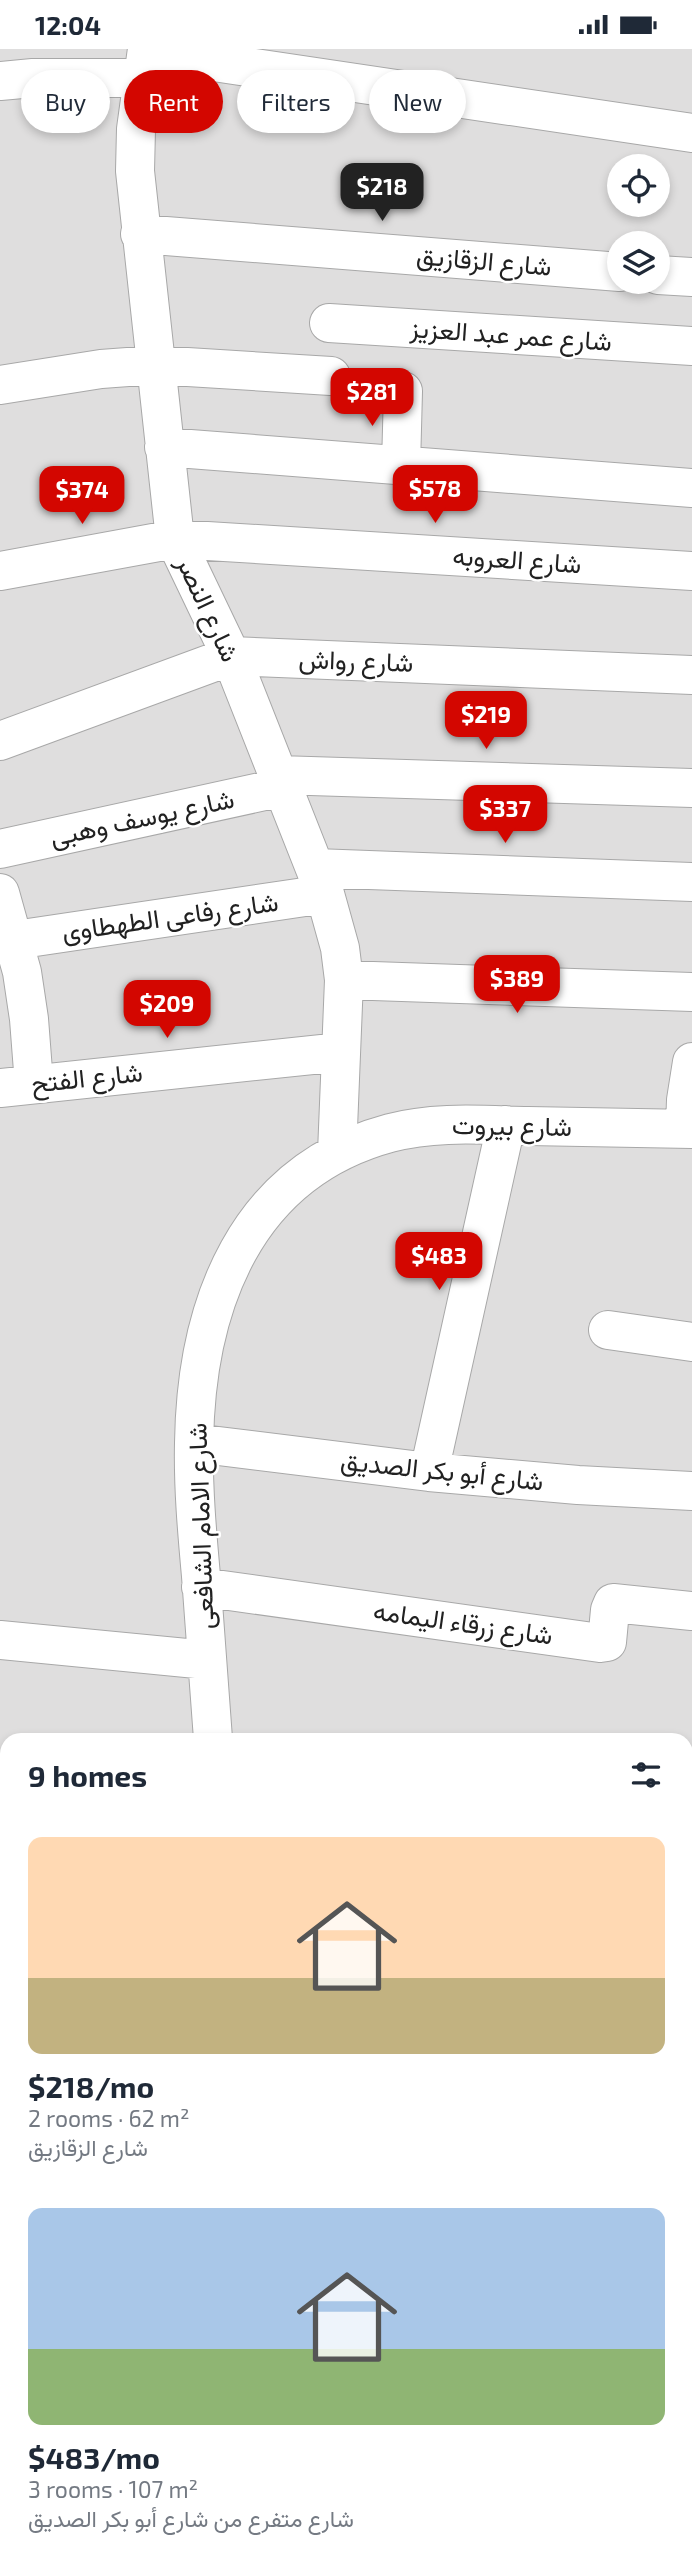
<!DOCTYPE html>
<html lang="en">
<head>
<meta charset="utf-8">
<style>
  :root { --surface:#fff; --page:#f6f6f7; --text:#1f2937; --muted:#747a83; --accent:#d30600 }
  body { margin:0; font-family:"Exo 2",Vazirmatn,sans-serif; background:var(--page); color:var(--text); height:100vh; display:flex; flex-direction:column; font-size:26px; white-space:nowrap }
  * { box-sizing:border-box; margin:0 }
  p { font-size:23px; color:var(--muted) }
  .icon { flex:none; width:38px; height:38px; fill:none; stroke:currentColor; stroke-width:2; stroke-linecap:round; stroke-linejoin:round }
  .map { position:relative; flex:1; overflow:hidden }
  .details { position:absolute; left:0px; top:1684px; width:693px; height:842px; display:flex; flex-direction:column; background:var(--surface); border-radius:21px 21px 0 0; box-shadow:0 4px 10px #0003 }
  .details>* { flex:none }
  .banner { position:absolute; left:21px; top:21px; width:651px; height:63px; display:flex; gap:14px }
  .buttons { position:absolute; left:607px; top:105px; display:grid; gap:14px }
  .buttons a { display:grid; place-items:center; width:63px; height:63px; border-radius:50%; background:var(--surface); box-shadow:0 4px 10px #0003; font-size:35px }
  .price { position:absolute; translate:-50% -60px; padding:0 16px; border-radius:14px; background:var(--accent); color:#fff; font-size:23px; line-height:46px; filter:drop-shadow(0 2px 4px #0008) }
  .price::after { content:''; position:absolute; left:50%; top:42px; width:21px; height:16px; margin-left:-10px; background:inherit; clip-path:polygon(0 0,100% 0,50% 100%) }
  .price.selected { background:#222; color:#fff }
  ul { padding:0; list-style:none }
  li { display:grid; align-content:center; gap:14px; height:371px; padding:0 28px }
  li span { display:grid; place-items:center; height:217px; border-radius:14px; color:#555 }
  li>.icon { margin-inline-start:auto }
  span .icon { width:126px; height:126px; fill:#fffc; stroke-width:1 }
  li b { font-size:30px }
  h2 { display:flex; justify-content:space-between; align-items:center; height:84px; padding:0 28px; font-size:30px }
  .pill { padding:0 24px; border-radius:32px; background:var(--surface); box-shadow:0 4px 10px #0003; font-size:24px; line-height:63px }
  .pill.selected { background:var(--accent); color:#fff }
  .status { display:flex; justify-content:space-between; align-items:center; height:49px; padding:0 35px; background:var(--surface); direction:ltr }
  .status svg { height:19px; fill:currentColor }
  .map>svg:first-child { display:block }
</style>
</head>
<body>
<div class="status"><b>12:04</b><svg viewBox="0 0 49 12"><path d="M0 12V9h3v3zM5 12V6h3v6zM10 12V3h3v9zM15 12V0h3v12zM26 1h20v11H26zM47 4h2v5h-2z"/></svg></div>
<div class="map">
<svg width="692" height="2524" viewBox="0 0 692 2524">
  <rect width="100%" height="100%" fill="#f2efe7"/>
  <path fill="#dfdede" fill-rule="evenodd" d="M0 0H692V2524H0ZM620 117H658V156H620ZM620 194H658V233H620ZM7 1690H686V2518H7Z"/>
  <g fill="none" stroke-linecap="round" stroke-linejoin="round">
    <g stroke="#a8a8a8" stroke-width="40">
      <path id="minor" d="M147 0 136 80 135 122 175 490 231 607 325 845 340 899 344 931 337 1104
        M147 3 692 84
        M0 32 33 29H144
        M140 185 620 223
        M658 226 692 228
        M329 274 692 297
        M0 336 101 320 155 316 331 327
        M164 398 692 439
        M401 417 403 342
        M0 522 175 490 692 522
        M0 692 231 607 692 626
        M278 726 692 739
        M0 800 283 738
        M315 819 692 833
        M0 844 22 923 29 970 34 1035
        M15 891 325 845
        M344 931 692 943
        M0 1039 341 1003
        M685 1080 686 1051 692 1013
        M608 1281 692 1293
        M194 1394 429 1423 578 1436 692 1442
        M429 1423 506 1076
        M201 1538 600 1594 607 1593 610 1561 613 1554 692 1562
        M0 1591 207 1611
        M213 1690C209 1636 205 1581 201 1527 197 1483 193 1438 194 1394 196 1256 245 1123 390 1084 435 1072 482 1076 528 1077 582 1078 637 1079 692 1080
        M686 1893H692
        M0 1945 7 1946
        M686 2053 692 2054
        M686 2167 692 2168
        M686 2289H692
        M686 2367 692 2368
        M0 2439 7 2438
        M686 2457 692 2458
        M147 2524 148 2518"/>
    </g>
    <use href="#minor" stroke="#fff" stroke-width="38"/>
  </g>
  <g text-anchor="middle" stroke-width="5" stroke-linejoin="round" paint-order="stroke">
    <g font-size="26" fill="#212121" stroke="#fff">
      <text transform="translate(484 212) rotate(5)" y="9">شارع الزقازيق</text>
      <text transform="translate(511 286) rotate(4)" y="9">شارع عمر عبد العزيز</text>
      <text transform="translate(517 511) rotate(4)" y="9">شارع العروبه</text>
      <text transform="translate(208 560) rotate(65)" y="9">شارع النصر</text>
      <text transform="translate(356 612) rotate(2)" y="9">شارع رواش</text>
      <text transform="translate(142 769) rotate(-12)" y="9">شارع يوسف وهبى</text>
      <text transform="translate(170 868) rotate(-8)" y="9">شارع رفاعى الطهطاوى</text>
      <text transform="translate(87 1029) rotate(-6)" y="9">شارع الفتح</text>
      <text transform="translate(512 1077) rotate(1)" y="9">شارع بيروت</text>
      <text transform="translate(442 1422) rotate(6)" y="9">شارع أبو بكر الصديق</text>
      <text transform="translate(201 1477) rotate(-92)" y="9">شارع الامام الشافعى</text>
      <text transform="translate(463 1574) rotate(8)" y="9">شارع زرقاء اليمامه</text>
    </g>
  </g>
</svg>
<div class="buttons">
<a><svg class="icon" aria-label="locate" viewBox="0 0 24 24"><circle cx="12" cy="12" r="6"/><path d="M12 2v4M12 18v4M2 12h4M18 12h4"/></svg></a>
<a><svg class="icon" aria-label="layers" viewBox="0 0 24 24"><path d="M12 4l9 5-9 5-9-5zM3 14l9 5 9-5"/></svg></a>
</div>
<b class="price selected" style="left:382px;top:174px">$218</b>
<b class="price" style="left:372px;top:379px">$281</b>
<b class="price" style="left:435px;top:476px">$578</b>
<b class="price" style="left:82px;top:477px">$374</b>
<b class="price" style="left:486px;top:702px">$219</b>
<b class="price" style="left:505px;top:796px">$337</b>
<b class="price" style="left:517px;top:966px">$389</b>
<b class="price" style="left:167px;top:991px">$209</b>
<b class="price" style="left:439px;top:1243px">$483</b>
<div class="banner">
<a class="pill">Buy</a>
<a class="pill selected">Rent</a>
<a class="pill">Filters</a>
<a class="pill">New</a>
</div>
<section class="details">
<h2>9 homes<svg class="icon" aria-label="filters" viewBox="0 0 24 24"><path d="M4 7h16M4 17h16"/><circle cx="9" cy="7" r="2"/><circle cx="15" cy="17" r="2"/></svg></h2>
<ul>
<li><span style="background:linear-gradient(#ffd9b3 65%,#c2b280 0)"><svg class="icon" aria-label="home" viewBox="0 0 24 24"><path d="M3 11l9-7 9 7M6 9v11h12V9"/></svg></span><div><b>$218/mo</b><p>2 rooms · 62 m²</p><p>شارع الزقازيق</p></div></li>
<li><span style="background:linear-gradient(#a9c7e8 65%,#8fb573 0)"><svg class="icon" aria-label="home" viewBox="0 0 24 24"><path d="M3 11l9-7 9 7M6 9v11h12V9"/></svg></span><div><b>$483/mo</b><p>3 rooms · 107 m²</p><p>شارع متفرع من شارع أبو بكر الصديق</p></div></li>
</ul>
</section>
</div>
</body>
</html>
